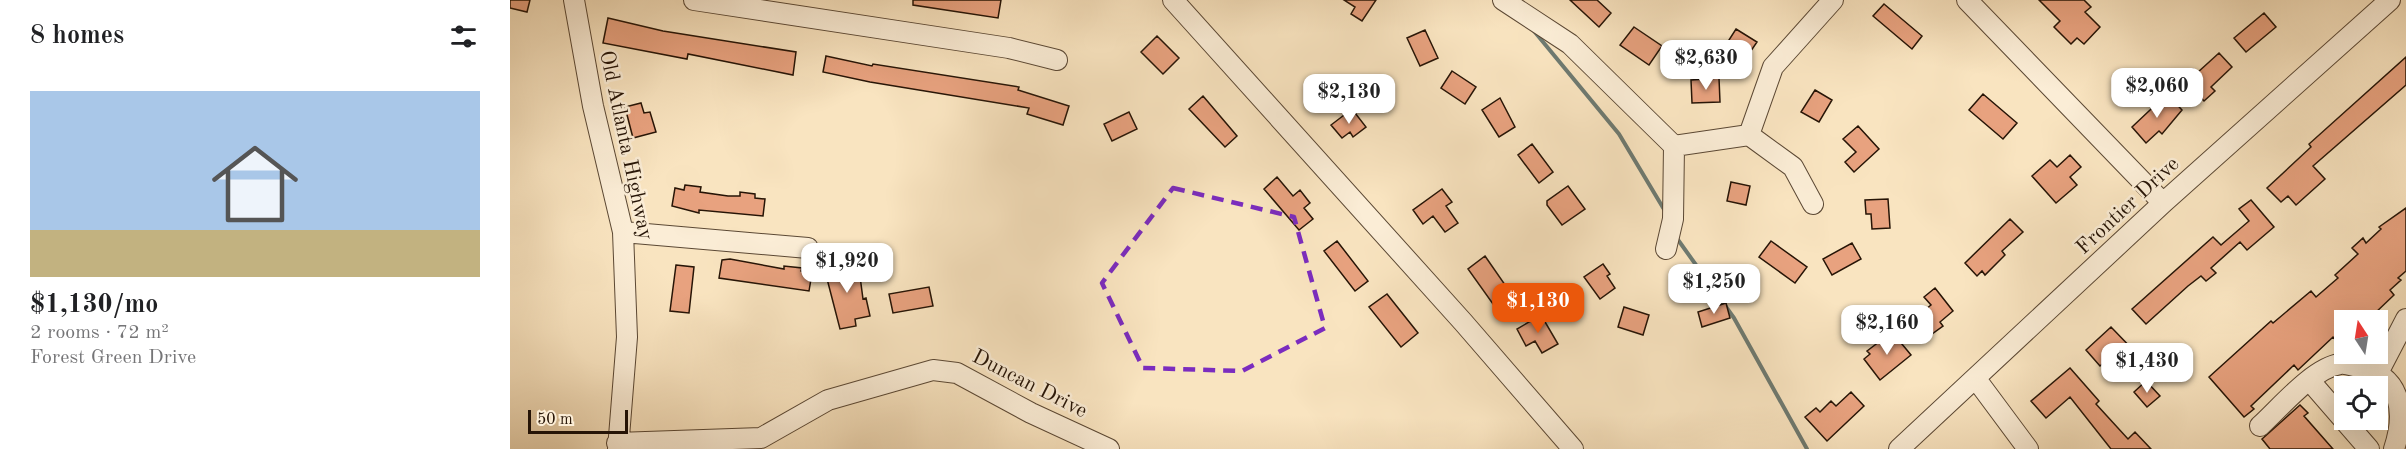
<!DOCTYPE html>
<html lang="en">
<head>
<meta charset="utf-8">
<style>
  :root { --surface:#fff; --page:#f2f2f2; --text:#202124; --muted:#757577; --accent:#ea580c }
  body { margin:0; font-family:"Old Standard TT",serif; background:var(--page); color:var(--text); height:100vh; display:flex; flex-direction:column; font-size:22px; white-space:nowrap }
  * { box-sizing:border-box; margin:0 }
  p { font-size:20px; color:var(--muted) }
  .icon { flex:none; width:33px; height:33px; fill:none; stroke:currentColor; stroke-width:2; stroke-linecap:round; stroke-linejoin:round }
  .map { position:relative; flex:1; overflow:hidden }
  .panel { display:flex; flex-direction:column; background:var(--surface); width:510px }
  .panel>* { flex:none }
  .needle { width:39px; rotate:348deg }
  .tools { position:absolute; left:1824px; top:310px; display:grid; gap:12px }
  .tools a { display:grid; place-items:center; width:54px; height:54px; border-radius:0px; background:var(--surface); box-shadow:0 6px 24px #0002; font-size:30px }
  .scale { position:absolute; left:18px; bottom:15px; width:100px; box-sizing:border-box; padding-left:6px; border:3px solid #261406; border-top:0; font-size:16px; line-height:21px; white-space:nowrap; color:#261406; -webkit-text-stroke:4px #fbedd6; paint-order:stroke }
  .price { position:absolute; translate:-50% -51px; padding:0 14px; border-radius:12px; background:#fff; color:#222; font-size:20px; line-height:39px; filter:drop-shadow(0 2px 3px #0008) }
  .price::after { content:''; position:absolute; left:50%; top:36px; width:18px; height:14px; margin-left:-9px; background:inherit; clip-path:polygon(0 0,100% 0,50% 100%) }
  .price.active { background:var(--accent); color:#fff }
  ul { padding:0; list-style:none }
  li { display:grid; align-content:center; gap:12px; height:318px; padding:0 30px }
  li span { display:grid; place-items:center; height:186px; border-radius:0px; color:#555 }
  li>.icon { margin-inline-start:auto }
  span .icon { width:108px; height:108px; fill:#fffc; stroke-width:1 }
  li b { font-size:26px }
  h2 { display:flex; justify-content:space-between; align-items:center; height:72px; padding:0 30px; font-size:26px }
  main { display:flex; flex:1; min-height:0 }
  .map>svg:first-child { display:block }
</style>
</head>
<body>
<main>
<section class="panel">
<h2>8 homes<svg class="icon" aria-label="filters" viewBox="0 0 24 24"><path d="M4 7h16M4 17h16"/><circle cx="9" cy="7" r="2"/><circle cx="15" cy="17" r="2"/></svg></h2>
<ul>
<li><span style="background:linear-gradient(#a9c7e8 75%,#c2b280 0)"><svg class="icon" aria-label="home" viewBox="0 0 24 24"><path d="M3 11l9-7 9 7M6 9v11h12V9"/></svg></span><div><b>$1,130/mo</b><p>2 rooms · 72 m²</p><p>Forest Green Drive</p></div></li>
</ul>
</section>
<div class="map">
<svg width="1896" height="449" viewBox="0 0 1896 449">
  <rect width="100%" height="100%" fill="#f9e4c0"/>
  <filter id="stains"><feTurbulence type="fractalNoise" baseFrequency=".00333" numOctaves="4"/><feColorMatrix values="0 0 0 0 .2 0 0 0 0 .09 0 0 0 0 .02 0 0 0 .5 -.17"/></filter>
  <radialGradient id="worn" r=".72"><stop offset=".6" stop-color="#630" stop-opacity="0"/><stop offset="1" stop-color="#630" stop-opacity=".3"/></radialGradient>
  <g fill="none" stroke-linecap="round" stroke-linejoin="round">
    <path stroke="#6e7a71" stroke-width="4" d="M1024 31 1109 134 1155 211
      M1166 237 1224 318 1297 449"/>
  </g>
  <path fill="#e8a27f" stroke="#261406" stroke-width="1.5" d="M0 0H20L17 12 0 8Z
    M403 0H491L488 18 403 5Z
    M834 0H866L852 21 841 14 845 7Z
    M1060 0H1087L1101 13 1089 27Z
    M1529 0H1574L1581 7 1575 12 1590 27 1574 44 1567 38 1561 44 1544 27 1550 21Z
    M1374 4 1412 36 1402 49 1363 16Z
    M1754 13 1766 27 1736 52 1724 38Z
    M98 18 153 31 286 52 283 75 178 54 177 59 93 43Z
    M1124 27 1152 46 1139 65 1110 45Z
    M1226 29 1247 42 1230 67 1210 54Z
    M915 30 928 58 910 66 897 38Z
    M647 36 669 58 653 74 631 52Z
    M1709 53 1722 67 1701 87 1705 91 1694 101 1673 78 1683 69 1687 73Z
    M316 56 362 66 363 64 509 87 508 90 559 106 553 125 517 114 519 108 360 82 313 72Z
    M1896 57V85L1803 166 1815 179 1786 205 1778 196 1771 202 1757 188 1801 147 1799 144Z
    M942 71 966 87 955 104 931 88Z
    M1209 78 1210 102 1182 103 1181 80Z
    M1305 90 1322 100 1309 122 1291 112Z
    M1473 94 1507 123 1493 139 1459 110Z
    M1657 94 1672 110 1652 134 1649 131 1636 143 1622 127Z
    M693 96 727 136 715 147 679 109Z
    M990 98 1005 127 989 137 972 110Z
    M131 103 134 113 140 112 146 132 123 138 115 107Z
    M842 109 856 127 843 137 840 132 832 138 821 125Z
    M619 112 627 129 602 141 594 124Z
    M1348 126 1369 149 1344 172 1335 162 1346 152 1333 139Z
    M1022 144 1043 172 1029 183 1008 155Z
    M1560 155 1571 167 1560 177 1567 185 1546 203 1522 176 1540 160 1547 167Z
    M767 177 783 196 790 190 800 203 794 208 803 219 789 230 754 189Z
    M1221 182 1240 186 1236 205 1217 201Z
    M175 185 191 187 190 192 218 196H230V192L245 194V198L255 199 253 216 189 210V213L162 206 165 188 174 190Z
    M1058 186 1075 209 1052 225 1037 205V201Z
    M932 189 942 202 936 206 948 223 935 232 923 216 913 224 903 210Z
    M1378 199 1380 228 1362 229 1361 214H1356L1355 200Z
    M1741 200 1764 227 1737 250 1730 242 1701 268 1706 273 1696 281 1691 276 1678 286 1636 324 1622 309 1703 237 1711 245 1739 221 1729 209Z
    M1896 208V271L1888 278 1891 280 1880 290 1884 295 1862 316 1867 321H1834V336L1827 342 1823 337 1788 370 1784 365 1741 406 1744 409 1734 417 1699 377 1761 321 1763 323 1801 291 1806 297 1828 278 1825 275 1848 254 1842 248 1853 238 1856 243 1871 229 1869 227Z
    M1500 219 1513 232 1492 251 1495 255 1475 275 1472 271 1467 276 1455 263Z
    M827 241 858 281 845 291 814 251Z
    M1261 241 1297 267 1285 283 1249 257Z
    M1342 243 1351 259 1322 275 1313 259Z
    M975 256 1000 292 983 304 958 269Z
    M220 259 274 269V266L292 268 291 271 302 273 299 291 209 278 212 260Z
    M348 261 353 299 356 298 360 316 345 319 346 326 330 329 315 271 327 269 326 264Z
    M1093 264 1100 274 1097 276 1105 288 1090 299 1074 277Z
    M166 265 184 267 179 313 160 311Z
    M419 287 423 306 383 313 379 294Z
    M1425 288 1443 311 1430 322 1433 326 1415 339 1401 321 1421 305 1414 297Z
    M877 294 908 333 891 347 859 307Z
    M1216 303 1220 318 1192 327 1188 312Z
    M1114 307 1139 315 1133 335 1108 327Z
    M1031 315 1048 344 1032 353 1025 341 1016 346 1007 329Z
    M1601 327 1628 355 1611 371 1599 358 1590 366 1576 350Z
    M1382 332 1401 355 1370 380 1354 359 1360 354 1357 351Z
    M1560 368 1589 401 1586 404 1618 439 1625 432 1641 449H1601L1560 397 1536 418 1521 401Z
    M1636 381 1650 396 1637 407 1624 392Z
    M1341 392 1354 406 1317 441 1295 417 1306 408 1310 412 1321 401 1326 406Z
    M1790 405 1798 413 1794 416 1823 449H1760L1752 439Z"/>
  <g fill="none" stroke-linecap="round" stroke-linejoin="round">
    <g stroke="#5b4834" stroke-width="22">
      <path id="minor" d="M64 0 83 106 113 232 117 337 108 449
        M184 0 499 48 547 60
        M663 0 953 322 1063 449
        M993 0 1060 44 1164 146
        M1457 0 1653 203
        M1239 135 1263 67 1323 0
        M1164 146 1239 135 1283 167 1303 204
        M113 232 298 248
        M1156 249 1163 219 1164 146
        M1868 373 1896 319
        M1466 379 1518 449
        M1800 381 1859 449
        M1750 426C1770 408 1803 368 1830 364 1835 363 1843 366 1848 367 1892 375 1896 413 1884 449
        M107 443 251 438 318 400 423 370 447 373 521 413 599 449
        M1389 449 1653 203 1880 0"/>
    </g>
    <use href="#minor" stroke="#fbedd6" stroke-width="20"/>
  </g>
  <path fill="none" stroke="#7b2cbf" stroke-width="4.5" stroke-dasharray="12 8" stroke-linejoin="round" d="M663 188 784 217 815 328 732 371 633 368 592 283Z"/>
  <g text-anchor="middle" stroke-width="5" stroke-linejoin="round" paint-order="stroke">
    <g font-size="21" fill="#261406" stroke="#fbedd6">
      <text transform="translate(117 145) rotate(78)" y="7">Old Atlanta Highway</text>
      <text transform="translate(1617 205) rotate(-43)" y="7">Frontier Drive</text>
      <text transform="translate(520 383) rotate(27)" y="7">Duncan Drive</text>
    </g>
  </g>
  <rect width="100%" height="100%" filter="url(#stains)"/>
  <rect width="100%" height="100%" fill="url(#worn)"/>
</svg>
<div class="tools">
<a><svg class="needle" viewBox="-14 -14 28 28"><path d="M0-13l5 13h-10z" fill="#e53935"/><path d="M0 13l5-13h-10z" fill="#757577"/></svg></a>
<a><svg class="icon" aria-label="locate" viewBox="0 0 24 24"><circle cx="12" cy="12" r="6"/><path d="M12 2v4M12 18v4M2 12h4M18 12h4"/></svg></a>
</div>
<div class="scale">50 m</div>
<b class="price" style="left:1196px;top:91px">$2,630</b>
<b class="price" style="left:1647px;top:119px">$2,060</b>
<b class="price" style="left:839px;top:125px">$2,130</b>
<b class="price" style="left:337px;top:294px">$1,920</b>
<b class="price" style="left:1204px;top:315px">$1,250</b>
<b class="price active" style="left:1028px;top:334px">$1,130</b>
<b class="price" style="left:1377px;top:356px">$2,160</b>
<b class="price" style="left:1637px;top:394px">$1,430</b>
</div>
</main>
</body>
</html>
